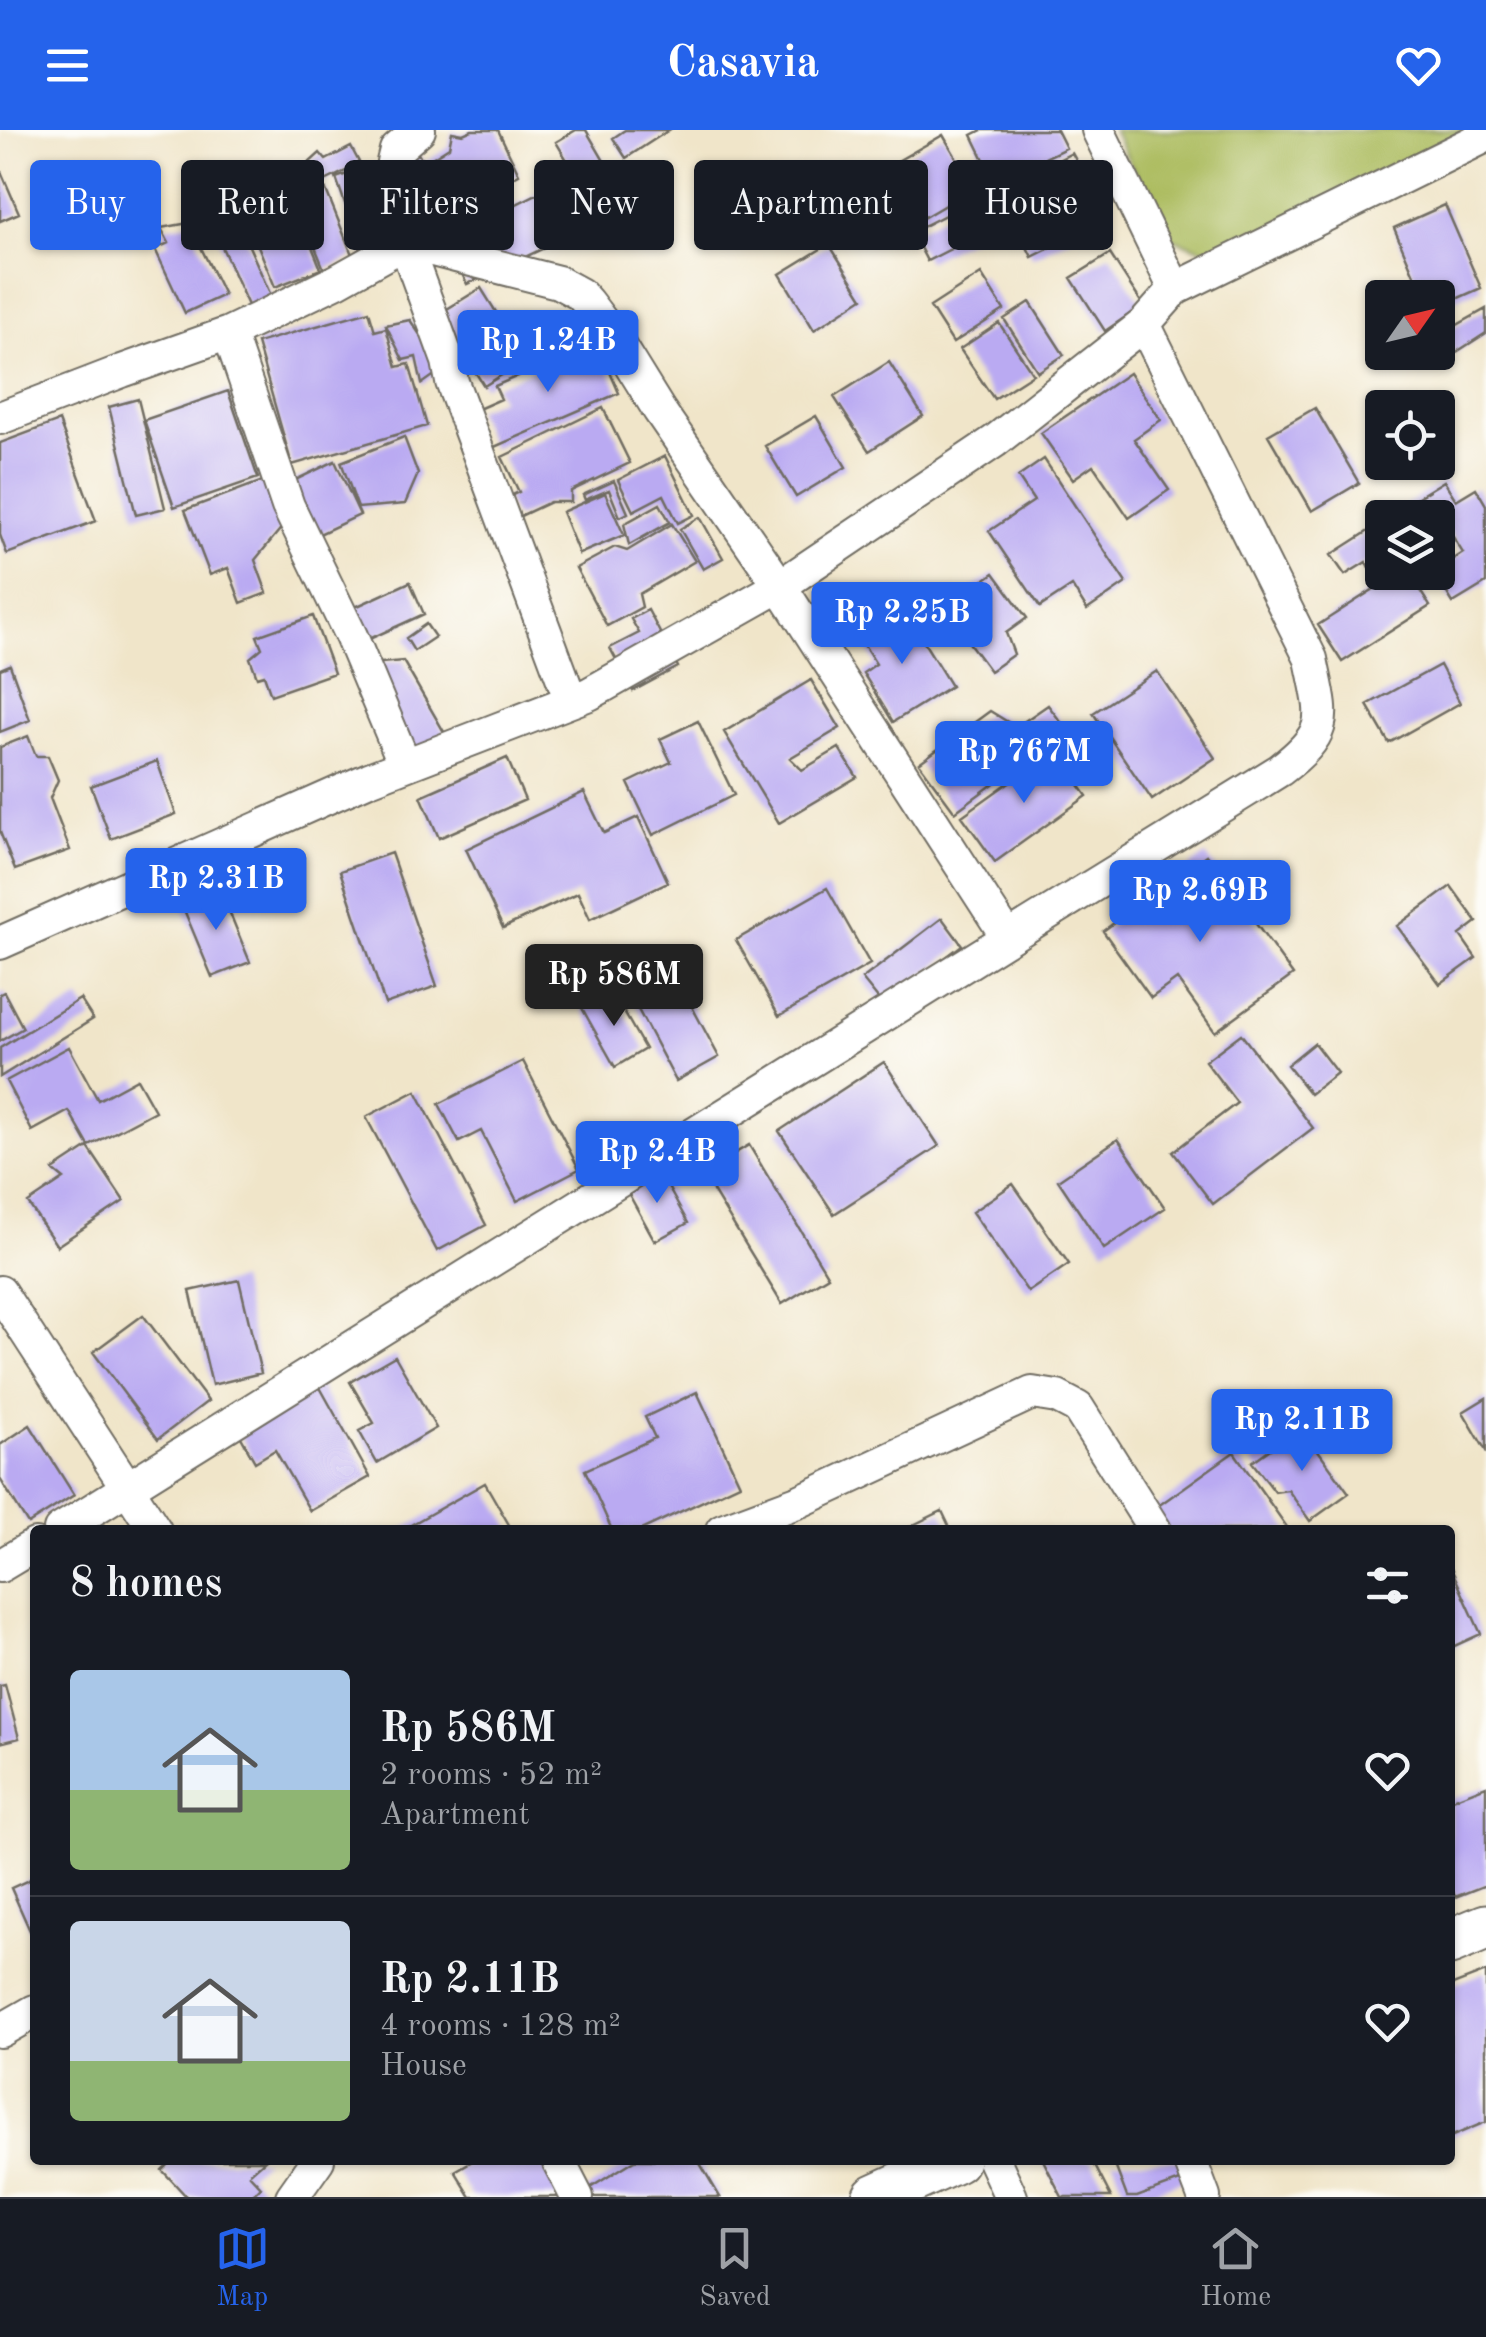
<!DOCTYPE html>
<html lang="en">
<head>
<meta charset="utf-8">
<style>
  :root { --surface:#171b24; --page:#20242c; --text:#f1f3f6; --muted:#9ea1a6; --line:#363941; --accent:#2563eb }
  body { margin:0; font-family:"Old Standard TT",serif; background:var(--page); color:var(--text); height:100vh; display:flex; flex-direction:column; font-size:38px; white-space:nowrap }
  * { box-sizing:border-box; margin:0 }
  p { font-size:32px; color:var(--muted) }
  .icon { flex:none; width:55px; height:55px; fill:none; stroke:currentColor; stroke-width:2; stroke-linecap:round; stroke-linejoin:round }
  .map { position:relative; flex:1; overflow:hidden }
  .details { position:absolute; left:30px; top:1395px; width:1425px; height:640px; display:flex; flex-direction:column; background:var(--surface); border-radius:10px; box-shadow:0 2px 8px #0004 }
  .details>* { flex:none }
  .banner { position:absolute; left:30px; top:30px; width:1428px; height:90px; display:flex; gap:20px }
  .needle { width:65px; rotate:56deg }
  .fabs { position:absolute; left:1365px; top:150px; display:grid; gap:20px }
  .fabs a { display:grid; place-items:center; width:90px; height:90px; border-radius:10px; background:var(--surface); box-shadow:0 2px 8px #0004; font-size:50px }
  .price { position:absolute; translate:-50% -85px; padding:0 22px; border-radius:10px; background:var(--accent); color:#fff; font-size:32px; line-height:65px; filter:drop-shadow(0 2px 5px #0008) }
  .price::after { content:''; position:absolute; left:50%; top:60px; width:30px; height:22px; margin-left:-15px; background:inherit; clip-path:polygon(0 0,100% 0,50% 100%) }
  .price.selected { background:#222; color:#fff }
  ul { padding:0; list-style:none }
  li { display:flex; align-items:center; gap:30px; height:250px; padding:0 40px }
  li+li { border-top:2px solid var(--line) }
  li span { display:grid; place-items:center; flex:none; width:280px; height:200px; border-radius:10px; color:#555 }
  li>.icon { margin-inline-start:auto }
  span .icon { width:120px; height:120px; fill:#fffc; stroke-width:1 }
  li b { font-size:42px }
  h2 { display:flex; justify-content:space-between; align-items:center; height:120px; padding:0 40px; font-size:42px }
  .tag { padding:0 35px; border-radius:10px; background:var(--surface); box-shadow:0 2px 8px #0004; font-size:35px; line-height:90px }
  .tag.selected { background:var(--accent); color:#fff }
  header { display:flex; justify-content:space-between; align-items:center; height:130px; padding:0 40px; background:var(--accent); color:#fff; font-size:45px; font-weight:700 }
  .menu { display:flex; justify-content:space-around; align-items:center; height:140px; border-top:2px solid var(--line); background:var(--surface); font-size:28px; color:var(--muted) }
  .menu a { display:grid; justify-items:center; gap:5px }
  .menu .selected { color:var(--accent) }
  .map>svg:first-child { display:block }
</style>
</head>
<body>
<header><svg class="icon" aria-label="menu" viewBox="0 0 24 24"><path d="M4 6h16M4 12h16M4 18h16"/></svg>Casavia<svg class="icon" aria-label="heart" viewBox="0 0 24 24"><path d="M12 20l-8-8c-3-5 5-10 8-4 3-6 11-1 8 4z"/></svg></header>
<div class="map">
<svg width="1486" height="2067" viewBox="0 0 1486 2067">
  <rect width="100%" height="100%" fill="#fdfcf7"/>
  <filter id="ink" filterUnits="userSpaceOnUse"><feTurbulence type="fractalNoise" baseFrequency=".01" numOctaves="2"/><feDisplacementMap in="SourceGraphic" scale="20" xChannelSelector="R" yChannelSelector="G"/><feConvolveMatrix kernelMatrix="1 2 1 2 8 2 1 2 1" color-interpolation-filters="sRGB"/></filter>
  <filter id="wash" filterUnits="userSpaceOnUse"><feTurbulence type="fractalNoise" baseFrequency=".0048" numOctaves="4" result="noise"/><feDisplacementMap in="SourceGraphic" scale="40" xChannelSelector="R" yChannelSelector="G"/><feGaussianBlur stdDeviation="2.25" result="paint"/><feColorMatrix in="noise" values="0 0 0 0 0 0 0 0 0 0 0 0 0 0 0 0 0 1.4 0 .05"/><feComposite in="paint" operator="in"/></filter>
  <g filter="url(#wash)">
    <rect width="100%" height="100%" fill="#f0e5c9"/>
    <path fill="#acbc5e" stroke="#6c7444" stroke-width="2.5" d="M1113 0H1470L1217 125 1168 107Z"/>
    <g id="blocks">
      <path fill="#baaaf2" d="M472 0H498L519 44 493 58 485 69 458 48 422 71 395 28 413 16 424 33 449 17 452 2 463 4Z
        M576 0H586L607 36 580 52 556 12Z
        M625 0H669L626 28 613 8Z
        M982 0H1057L1066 18 995 52 972 5Z
        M943 5 974 58 921 89 889 36Z
        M351 17 360 34 319 54 322 59 317 62 299 42 320 23 326 30Z
        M1072 23 1090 56 1071 66 1088 99 1032 127 999 61Z
        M375 34 384 47 400 113 363 125 336 48Z
        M0 39 19 83 0 91Z
        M326 60 353 127 324 139 300 80 314 74 311 67Z
        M545 60 568 107 467 154 445 109Z
        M291 65 321 139 275 157 245 84Z
        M1445 75 1481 158 1438 177V168H1424L1394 98Z
        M961 77 976 106 927 131 912 102Z
        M232 78 273 170 250 180 209 88Z
        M189 93 224 165 185 183 155 119 169 113 161 98Z
        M829 114 863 168 814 200 780 144Z
        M1110 124 1143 175 1105 201 1071 148Z
        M981 144 1004 180 953 213 930 177Z
        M481 158 526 230 484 256 439 184Z
        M1030 172 1064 225 1038 242 1004 189Z
        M1486 179V203L1455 223 1443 203Z
        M369 181 375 201 386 198 397 237 409 234 427 296 292 335 257 213Z
        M410 190 443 239 422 254 416 227 403 230 386 195Z
        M999 193 1033 244 994 269 960 219Z
        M597 212 619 263 492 318 476 280 501 269 495 256Z
        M889 232 923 286 869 321 834 267Z
        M1129 243 1161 290 1134 309 1169 360 1129 388 1093 335 1073 349 1041 303Z
        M228 261 258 348 174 377 144 290Z
        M138 269 165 378 136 385 109 277Z
        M603 278 630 333 571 361V372H550L516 388 506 368 519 362 502 327Z
        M1315 278 1359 353 1312 381 1268 305Z
        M816 286 846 337 796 367 765 316Z
        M59 291 96 391 7 424 0 405V313Z
        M404 307 418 344 405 374 358 378 341 332Z
        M665 326 694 385 678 393 664 365 633 381 618 350Z
        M1044 329 1126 453 1087 480 1072 456 1040 477 989 401 1034 371 1018 347Z
        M335 331 360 385 313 407 289 353Z
        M265 350 283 396 255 430 267 463 241 473 228 438 210 445 185 380Z
        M614 351 628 383 620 387 609 360 585 370 583 365Z
        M1444 351 1456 370 1476 358 1486 375V453L1453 473 1434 442 1463 423 1448 399 1438 405V388H1384Z
        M605 363 624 405 579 424 562 382Z
        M660 374 670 392 629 415 624 394Z
        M700 387 723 428 703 439 680 399Z
        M672 394 695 431 639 464 642 477 607 496 576 438 615 417 627 421Z
        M1378 395 1382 402V442H1408L1430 476 1342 532 1318 495 1380 455 1366 432 1345 445 1331 425Z
        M994 443 1027 488 1006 503 1014 524 990 541 944 479Z
        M410 452 424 484 365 511 351 479Z
        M648 480 678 537 633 561 610 518 639 503 631 489Z
        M904 480 951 556 893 592 863 543 876 534 859 507Z
        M313 486 334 543 271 565 264 545 257 547 250 528 262 518 257 506Z
        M426 494 435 507 414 521 406 508Z
        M403 531 447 607 404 632 355 547 381 533Z
        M10 535 30 590 0 602V539Z
        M1440 535 1460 573 1389 613 1367 575Z
        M1157 541 1215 628 1152 670 1093 583Z
        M811 550 840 598 790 628 802 640 839 618 857 647 779 693 724 602Z
        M1048 575 1067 600 955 682 919 633 990 581 1016 597Z
        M698 591 734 665 653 705 628 653 671 632 660 609Z
        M28 606 36 626H48L58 650 50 668 70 720 15 740 0 702V617Z
        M1054 620 1087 666 995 732 962 686Z
        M507 628 525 670 439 708 421 666Z
        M157 631 176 684 111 709 91 656Z
        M584 662 604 703 638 687 668 752 590 789 578 763 503 798 466 719Z
        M391 723 437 856 385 874 340 741Z
        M1206 725 1293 845 1215 902 1177 849 1151 868 1103 801Z
        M1451 756 1477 792 1460 805 1476 828 1440 854 1397 796Z
        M827 758 870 834 779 886 736 810Z
        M220 759 250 832 212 847 182 775Z
        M942 788 962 815 883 875 862 849Z
        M668 832 719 927 676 951 625 855Z
        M612 861 645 919 615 937 582 878Z
        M4 862 23 898 0 911V864Z
        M80 869 93 889 0 947V918Z
        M1241 904 1313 998 1213 1074 1173 1022 1237 973 1205 931Z
        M1314 913 1337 943 1310 964 1287 935Z
        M69 917 98 970 137 949 155 981 89 1016 69 981 32 1001 6 951Z
        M523 931 579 1039 517 1071 481 1001 459 1012 439 974Z
        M884 932 939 1016 834 1084 779 1001Z
        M416 961 486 1095 437 1121 366 987Z
        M1118 1009 1165 1078 1104 1119 1058 1050Z
        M749 1015 828 1146 782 1174 702 1043Z
        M88 1017 124 1071 57 1116 28 1073 64 1049 53 1040Z
        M659 1041 688 1093 655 1111 626 1059Z
        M1013 1054 1069 1134 1028 1162 972 1082Z
        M239 1150 261 1243 212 1255 190 1161Z
        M143 1185 208 1271 158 1309 93 1222Z
        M395 1226 436 1298 377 1333 359 1301 374 1293 350 1252Z
        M317 1252 370 1347 310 1381 275 1320 255 1332 236 1298Z
        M697 1262 740 1354 641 1400H612L585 1340 655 1308 645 1287Z
        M1486 1268V1321L1463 1282Z
        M30 1295 74 1365 28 1394 0 1349V1315Z
        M1301 1297 1349 1363 1310 1391 1288 1360 1275 1362 1252 1332Z
        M1234 1322 1289 1400H1165L1151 1381Z
        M485 1353 512 1400H402Z
        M942 1381 951 1400H903Z
        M1450 1436 1481 1504 1450 1518Z
        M5 1555 19 1608 0 1613V1556Z
        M1486 1656V1755L1455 1767 1450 1753V1670Z
        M35 1747V1812L11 1758Z
        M1486 1842V1992L1450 2007V1856Z
        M172 2030H265L249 2044 261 2057 251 2067H187L162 2040Z
        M474 2030H548L570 2067H471L455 2041Z
        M635 2030H698L720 2067H584L582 2063Z
        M1043 2030H1092L1111 2067H1062Z
        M1113 2030H1185L1191 2047 1137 2067H1127Z"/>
    </g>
  </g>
  <g filter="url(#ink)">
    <use href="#blocks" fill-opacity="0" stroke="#706c62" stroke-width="2.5"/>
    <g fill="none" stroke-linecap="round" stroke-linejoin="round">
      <g stroke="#706c62" stroke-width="36">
        <path id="minor" d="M419 0 396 20 393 32 405 113 448 231 452 252 571 571
          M1098 0 1175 159
          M229 203 288 376 351 506 405 635
          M0 288 122 241 229 203 337 151 405 113 558 152 580 164 587 172 615 209 659 280 780 456 1008 808
          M0 813 369 649 589 564 780 456 995 311 1144 194 1175 159 1486 6
          M0 1162 155 1400
          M60 1400 1008 808 1280 640C1332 600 1323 589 1311 529L1144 194
          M722 1400 800 1371 1032 1263 1057 1267 1078 1278 1155 1400
          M0 1436 35 1415
          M0 1901 35 1881
          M558 2030 577 2067
          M994 2030 1011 2067
          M1190 2030 1204 2067
          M292 2067 318 2030"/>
      </g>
      <g stroke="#706c62" stroke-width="49">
        <path id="secondary" d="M1450 1812 1486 1797
          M875 2067 956 2030"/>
      </g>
      <use href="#minor" stroke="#fff" stroke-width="32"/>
      <use href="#secondary" stroke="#fff" stroke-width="45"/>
    </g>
  </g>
</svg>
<div class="fabs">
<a><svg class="needle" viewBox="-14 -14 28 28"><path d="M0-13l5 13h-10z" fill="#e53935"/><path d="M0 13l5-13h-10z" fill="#9ea1a6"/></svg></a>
<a><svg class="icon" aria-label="locate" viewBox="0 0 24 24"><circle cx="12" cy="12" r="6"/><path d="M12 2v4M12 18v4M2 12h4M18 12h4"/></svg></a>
<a><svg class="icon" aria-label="layers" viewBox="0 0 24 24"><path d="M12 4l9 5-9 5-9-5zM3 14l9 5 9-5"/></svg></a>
</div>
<b class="price" style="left:548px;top:265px">Rp 1.24B</b>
<b class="price" style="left:902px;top:537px">Rp 2.25B</b>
<b class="price" style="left:1024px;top:676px">Rp 767M</b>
<b class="price" style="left:216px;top:803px">Rp 2.31B</b>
<b class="price" style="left:1200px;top:815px">Rp 2.69B</b>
<b class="price selected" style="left:614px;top:899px">Rp 586M</b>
<b class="price" style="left:657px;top:1076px">Rp 2.4B</b>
<b class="price" style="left:1302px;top:1344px">Rp 2.11B</b>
<div class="banner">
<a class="tag selected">Buy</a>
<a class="tag">Rent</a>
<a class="tag">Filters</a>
<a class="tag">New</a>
<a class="tag">Apartment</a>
<a class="tag">House</a>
</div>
<section class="details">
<h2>8 homes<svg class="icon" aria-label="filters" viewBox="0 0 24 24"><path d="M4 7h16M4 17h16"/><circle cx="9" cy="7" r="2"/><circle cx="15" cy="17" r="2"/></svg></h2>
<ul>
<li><span style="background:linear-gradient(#a9c7e8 60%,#8fb573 0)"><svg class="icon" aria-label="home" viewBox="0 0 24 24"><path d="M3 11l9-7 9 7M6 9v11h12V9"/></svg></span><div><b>Rp 586M</b><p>2 rooms · 52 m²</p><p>Apartment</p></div><svg class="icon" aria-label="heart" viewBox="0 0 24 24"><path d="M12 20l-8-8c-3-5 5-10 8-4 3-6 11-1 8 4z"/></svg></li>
<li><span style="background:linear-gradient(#c9d6e8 70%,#8fb573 0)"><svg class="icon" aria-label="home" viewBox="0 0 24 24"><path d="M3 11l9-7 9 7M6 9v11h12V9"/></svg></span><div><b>Rp 2.11B</b><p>4 rooms · 128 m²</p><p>House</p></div><svg class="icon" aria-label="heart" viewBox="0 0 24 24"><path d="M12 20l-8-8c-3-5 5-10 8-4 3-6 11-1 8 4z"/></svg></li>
</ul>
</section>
</div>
<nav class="menu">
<a class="selected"><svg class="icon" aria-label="map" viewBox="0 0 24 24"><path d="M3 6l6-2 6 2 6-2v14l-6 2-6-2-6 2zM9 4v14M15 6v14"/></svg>Map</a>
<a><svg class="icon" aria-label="saved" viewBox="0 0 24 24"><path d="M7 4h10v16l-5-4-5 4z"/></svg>Saved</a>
<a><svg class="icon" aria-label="home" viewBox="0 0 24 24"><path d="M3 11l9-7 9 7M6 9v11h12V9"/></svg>Home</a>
</nav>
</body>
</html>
